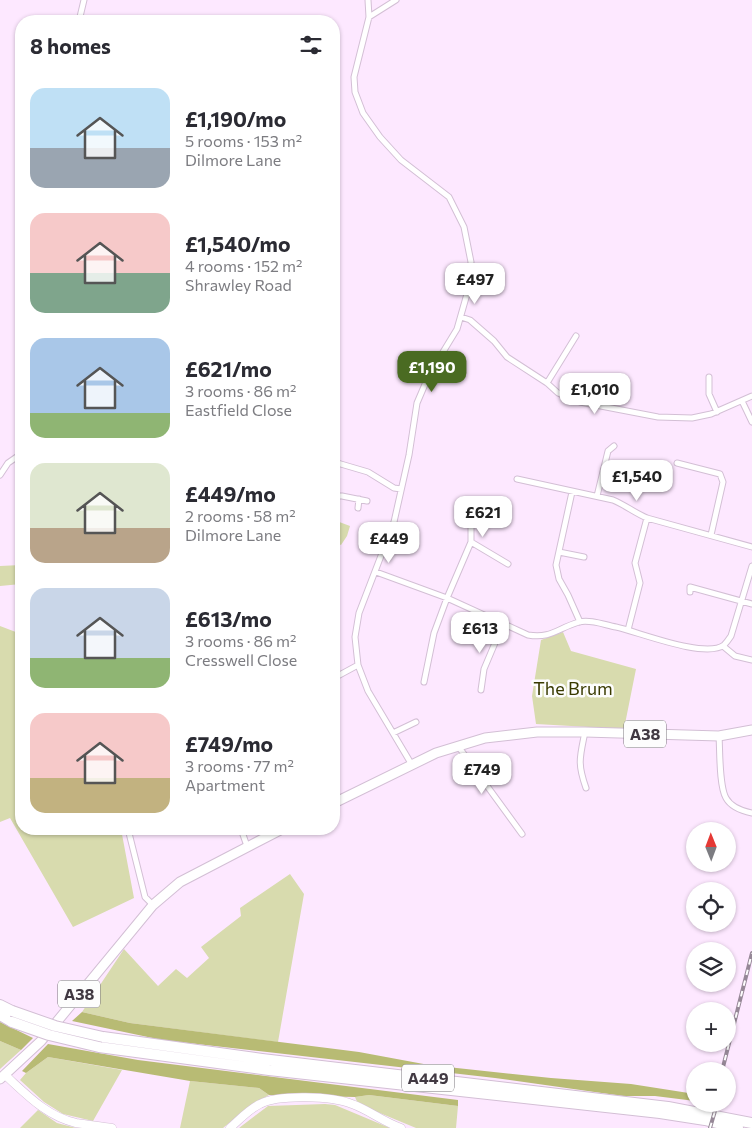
<!DOCTYPE html>
<html lang="en">
<head>
<meta charset="utf-8">
<style>
  :root { --surface:#fff; --page:#f2f2f3; --text:#2b2b33; --muted:#7c7c81; --accent:#4a6b22 }
  body { margin:0; font-family:Commissioner,sans-serif; background:var(--page); color:var(--text); height:100vh; display:flex; flex-direction:column; font-size:19px; white-space:nowrap }
  * { box-sizing:border-box; margin:0 }
  p { font-size:16px; color:var(--muted) }
  .icon { flex:none; width:28px; height:28px; fill:none; stroke:currentColor; stroke-width:2; stroke-linecap:round; stroke-linejoin:round }
  .map { position:relative; flex:1; overflow:hidden }
  .sheet { position:absolute; left:15px; top:15px; width:325px; height:820px; display:flex; flex-direction:column; background:var(--surface); border-radius:20px; box-shadow:0 1px 4px #0004 }
  .sheet>* { flex:none }
  .needle { width:32px; rotate:359deg }
  .controls { position:absolute; left:686px; top:822px; display:grid; gap:10px }
  .controls a { display:grid; place-items:center; width:50px; height:50px; border-radius:50%; background:var(--surface); box-shadow:0 1px 4px #0004; font-size:25px }
  .price { position:absolute; translate:-50% -42px; padding:0 11px; border-radius:10px; background:#fff; color:#222; font-size:16px; line-height:32px; filter:drop-shadow(0 1px 2px #0008) }
  .price::after { content:''; position:absolute; left:50%; top:30px; width:15px; height:11px; margin-left:-8px; background:inherit; clip-path:polygon(0 0,100% 0,50% 100%) }
  .price.active { background:var(--accent); color:#fff }
  ul { padding:0; list-style:none }
  li { display:flex; align-items:center; gap:15px; height:125px; padding:0 15px }
  li span { display:grid; place-items:center; flex:none; width:140px; height:100px; border-radius:15px; color:#555 }
  li>.icon { margin-inline-start:auto }
  span .icon { width:60px; height:60px; fill:#fffc; stroke-width:1 }
  li b { font-size:21px }
  h2 { display:flex; justify-content:space-between; align-items:center; height:60px; padding:0 15px; font-size:21px }
  .map>svg:first-child { display:block }
</style>
</head>
<body>
<div class="map">
<svg width="752" height="1128" viewBox="0 0 752 1128">
  <rect width="100%" height="100%" fill="#fde8ff"/>
  <path fill="#d8dbae" d="M334 520 350 526 347 536 341 545 334 542Z
    M21 565V584L0 586V566Z
    M0 626 21 634V829H121L134 898 73 927 10 818 0 822Z
    M563 632 571 651 636 669 624 729 536 724 532 696 541 640Z
    M290 874 304 894 278 1042 130 1023 82 1012 124 949 158 986 176 969 187 978 209 958 201 947 241 916 240 908Z
    M0 1041 21 1050 0 1069Z
    M48 1057 122 1070 93 1121 63 1114 44 1102 20 1080 26 1073Z
    M190 1081 259 1088 269 1095 247 1108 223 1128H180Z
    M369 1095 458 1106 456 1128H416L358 1104 355 1097Z
    M325 1104 335 1105 390 1128H239L268 1106Z
    M38 1110 57 1123 76 1128H20Z"/>
  <path fill="#b8bb74" d="M82 1012 130 1023 359 1052 429 1065 551 1078 631 1084 695 1094V1101L655 1096H623L495 1078 162 1040 72 1021Z
    M0 1022 33 1038 21 1050 0 1041Z
    M48 1044 138 1060 458 1100V1106L369 1095 355 1097 269 1095 259 1088 190 1081 48 1057 26 1073 22 1071Z"/>
  <g fill="none" stroke-linecap="round" stroke-linejoin="round">
    <g stroke="#d3bfd5" stroke-width="7">
      <path id="street" d="M368 0 369 17 354 77 355 92 363 113 380 137 401 160 449 197 464 227 471 262 469 287 457 329 429 375 417 403 409 455 394 522 359 613 355 637 358 665 368 691 412 765
        M369 17 396 0
        M79 21 84 0
        M461 317 470 320 494 341 507 357 547 383 558 393 580 402 658 417 692 418 711 414 752 396
        M709 377V394L717 412
        M547 383 576 336
        M742 401 752 422
        M334 462 368 472 394 488 401 489
        M677 463 720 474 723 482 711 535
        M0 475 8 463 21 454
        M517 479 613 500C625 505 635 513 647 518L752 547
        M572 492 556 565 559 579 568 595 580 622
        M334 496H342L367 501
        M597 496 608 451 614 446
        M358 508 359 499
        M461 520 471 525V542L508 564
        M559 552 584 557
        M376 572 447 598 528 635C551 639 558 628 579 622 590 619 605 625 616 627 639 632 705 659 724 645 726 643 729 639 731 636L752 566
        M690 592V587L752 604
        M628 630 640 583 635 563 647 518
        M723 646 735 656 752 660
        M334 678 358 665
        M424 682 434 633 447 598 471 542
        M481 690 484 669 503 624
        M585 732C580 757 577 763 586 788
        M393 733 416 722
        M719 736C720 750 719 786 726 798 731 807 742 811 752 813
        M458 746 522 834
        M128 829 145 897 153 905
        M241 829 247 846"/>
    </g>
    <g stroke="#d3bfd5" stroke-width="9">
      <path id="secondary" d="M5 1075C26 1094 46 1116 76 1123 88 1125 100 1126 112 1128
        M230 1128C239 1120 249 1109 260 1104 279 1094 332 1096 352 1104 369 1110 383 1122 401 1128"/>
    </g>
    <g stroke="#d3bfd5" stroke-width="11">
      <path id="primary" d="M334 803 436 753 485 738 537 732H585L719 736 752 730
        M0 1079 41 1041 153 905 180 882 282 829"/>
    </g>
    <g stroke="#d3bfd5" stroke-width="12">
      <path id="highway" d="M0 1005 12 1011
        M0 1015 12 1022
        M103 1037 262 1059 668 1107 752 1123
        M99 1047 269 1070 660 1113 705 1120 738 1128"/>
    </g>
    <use href="#street" stroke="#fff" stroke-width="5"/>
    <use href="#secondary" stroke="#fff" stroke-width="8"/>
    <use href="#primary" stroke="#fff" stroke-width="9"/>
    <use href="#highway" stroke="#fff" stroke-width="10"/>
    <g stroke="#968897" stroke-width="4">
      <path id="rail" d="M722 1071 752 953
        M710 1128 717 1104"/>
    </g>
    <use href="#rail" stroke="#fdfdfd" stroke-width="2" stroke-dasharray="5.5" stroke-linecap="butt"/>
    <g stroke="#d3bfd5" stroke-width="12" stroke-linecap="butt">
      <path id="highway-bridge" d="M12 1011 55 1026 103 1037
        M12 1022 49 1035 99 1047"/>
    </g>
    <use href="#highway-bridge" stroke="#fff" stroke-width="10"/>
  </g>
  <g text-anchor="middle" stroke-width="5" stroke-linejoin="round" paint-order="stroke">
    <g fill="#fdfdfd" stroke="#79747a" stroke-width="1">
      <rect x="624" y="720.5" width="42" height="27" rx="4"/>
      <rect x="58" y="980.5" width="42" height="27" rx="4"/>
      <rect x="402" y="1064.5" width="52" height="27" rx="4"/>
    </g>
    <g font-size="16" font-weight="bold" fill="#413942">
      <text x="645" y="740">A38</text>
      <text x="79" y="1000">A38</text>
      <text x="428" y="1084">A449</text>
    </g>
    <g font-size="18" fill="#393a00" stroke="#fdfdfd">
      <text x="573" y="695">The Brum</text>
    </g>
  </g>
</svg>
<div class="controls">
<a><svg class="needle" viewBox="-14 -14 28 28"><path d="M0-13l5 13h-10z" fill="#e53935"/><path d="M0 13l5-13h-10z" fill="#7c7c81"/></svg></a>
<a><svg class="icon" aria-label="locate" viewBox="0 0 24 24"><circle cx="12" cy="12" r="6"/><path d="M12 2v4M12 18v4M2 12h4M18 12h4"/></svg></a>
<a><svg class="icon" aria-label="layers" viewBox="0 0 24 24"><path d="M12 4l9 5-9 5-9-5zM3 14l9 5 9-5"/></svg></a>
<a>+</a>
<a>−</a>
</div>
<b class="price" style="left:475px;top:305px">£497</b>
<b class="price active" style="left:432px;top:393px">£1,190</b>
<b class="price" style="left:595px;top:415px">£1,010</b>
<b class="price" style="left:637px;top:502px">£1,540</b>
<b class="price" style="left:483px;top:538px">£621</b>
<b class="price" style="left:389px;top:564px">£449</b>
<b class="price" style="left:480px;top:654px">£613</b>
<b class="price" style="left:482px;top:795px">£749</b>
<section class="sheet">
<h2>8 homes<svg class="icon" aria-label="filters" viewBox="0 0 24 24"><path d="M4 7h16M4 17h16"/><circle cx="9" cy="7" r="2"/><circle cx="15" cy="17" r="2"/></svg></h2>
<ul>
<li><span style="background:linear-gradient(#bfe0f5 60%,#9aa5b1 0)"><svg class="icon" aria-label="home" viewBox="0 0 24 24"><path d="M3 11l9-7 9 7M6 9v11h12V9"/></svg></span><div><b>£1,190/mo</b><p>5 rooms · 153 m²</p><p>Dilmore Lane</p></div></li>
<li><span style="background:linear-gradient(#f6c9c9 60%,#7fa58c 0)"><svg class="icon" aria-label="home" viewBox="0 0 24 24"><path d="M3 11l9-7 9 7M6 9v11h12V9"/></svg></span><div><b>£1,540/mo</b><p>4 rooms · 152 m²</p><p>Shrawley Road</p></div></li>
<li><span style="background:linear-gradient(#a9c7e8 75%,#8fb573 0)"><svg class="icon" aria-label="home" viewBox="0 0 24 24"><path d="M3 11l9-7 9 7M6 9v11h12V9"/></svg></span><div><b>£621/mo</b><p>3 rooms · 86 m²</p><p>Eastfield Close</p></div></li>
<li><span style="background:linear-gradient(#dfe7d0 65%,#b9a48a 0)"><svg class="icon" aria-label="home" viewBox="0 0 24 24"><path d="M3 11l9-7 9 7M6 9v11h12V9"/></svg></span><div><b>£449/mo</b><p>2 rooms · 58 m²</p><p>Dilmore Lane</p></div></li>
<li><span style="background:linear-gradient(#c9d6e8 70%,#8fb573 0)"><svg class="icon" aria-label="home" viewBox="0 0 24 24"><path d="M3 11l9-7 9 7M6 9v11h12V9"/></svg></span><div><b>£613/mo</b><p>3 rooms · 86 m²</p><p>Cresswell Close</p></div></li>
<li><span style="background:linear-gradient(#f6c9c9 65%,#c2b280 0)"><svg class="icon" aria-label="home" viewBox="0 0 24 24"><path d="M3 11l9-7 9 7M6 9v11h12V9"/></svg></span><div><b>£749/mo</b><p>3 rooms · 77 m²</p><p>Apartment</p></div></li>
</ul>
</section>
</div>
</body>
</html>
